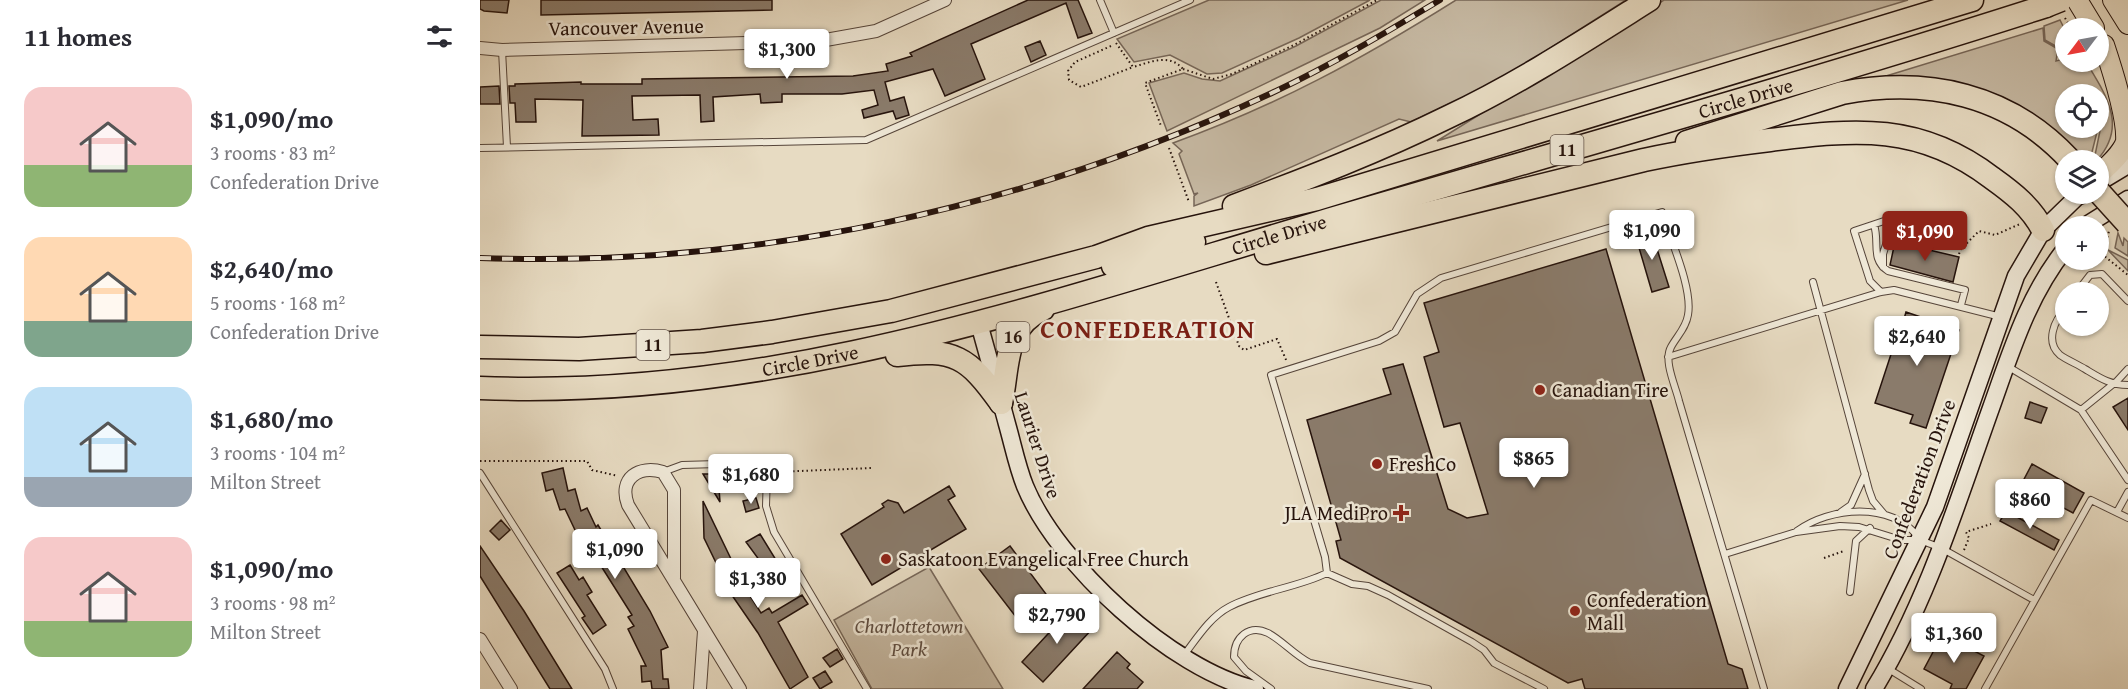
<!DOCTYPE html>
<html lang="en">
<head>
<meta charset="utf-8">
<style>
  :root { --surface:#fff; --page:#f2f2f3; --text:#2b2b33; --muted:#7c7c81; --accent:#8f2418 }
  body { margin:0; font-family:"Gentium Book Plus",serif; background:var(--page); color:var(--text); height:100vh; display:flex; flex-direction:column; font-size:22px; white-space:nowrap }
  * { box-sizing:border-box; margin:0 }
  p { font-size:20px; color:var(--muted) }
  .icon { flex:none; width:33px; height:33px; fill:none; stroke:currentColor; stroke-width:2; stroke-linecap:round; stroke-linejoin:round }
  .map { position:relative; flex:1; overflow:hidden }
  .panel { display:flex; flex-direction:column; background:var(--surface); width:480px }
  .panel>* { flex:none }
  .needle { width:39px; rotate:238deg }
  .controls { position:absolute; left:1575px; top:18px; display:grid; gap:12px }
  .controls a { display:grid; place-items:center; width:54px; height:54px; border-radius:50%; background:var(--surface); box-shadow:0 2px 4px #0004; font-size:30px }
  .price { position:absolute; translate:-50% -51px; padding:0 14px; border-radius:6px; background:#fff; color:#222; font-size:20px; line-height:39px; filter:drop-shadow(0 2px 3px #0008) }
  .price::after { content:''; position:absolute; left:50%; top:36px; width:18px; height:14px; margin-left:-9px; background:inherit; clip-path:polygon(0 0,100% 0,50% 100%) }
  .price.selected { background:var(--accent); color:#fff }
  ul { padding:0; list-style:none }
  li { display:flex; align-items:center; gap:18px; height:150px; padding:0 24px }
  li span { display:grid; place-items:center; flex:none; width:168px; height:120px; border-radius:18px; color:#555 }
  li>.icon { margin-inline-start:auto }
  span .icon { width:72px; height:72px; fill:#fffc; stroke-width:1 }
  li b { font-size:26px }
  h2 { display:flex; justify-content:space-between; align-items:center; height:72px; padding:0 24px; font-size:26px }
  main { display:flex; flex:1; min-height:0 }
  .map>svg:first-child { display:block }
</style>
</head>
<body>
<main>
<section class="panel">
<h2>11 homes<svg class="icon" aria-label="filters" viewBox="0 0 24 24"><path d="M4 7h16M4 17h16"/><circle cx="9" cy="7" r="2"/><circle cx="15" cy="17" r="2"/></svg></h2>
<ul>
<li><span style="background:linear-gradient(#f6c9c9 65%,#8fb573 0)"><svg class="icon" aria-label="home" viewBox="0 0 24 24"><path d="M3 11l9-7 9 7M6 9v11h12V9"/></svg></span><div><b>$1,090/mo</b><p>3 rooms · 83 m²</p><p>Confederation Drive</p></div></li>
<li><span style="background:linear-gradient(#ffd9b3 70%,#7fa58c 0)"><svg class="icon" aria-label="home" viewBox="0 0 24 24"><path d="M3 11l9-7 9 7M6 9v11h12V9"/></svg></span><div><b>$2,640/mo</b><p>5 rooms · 168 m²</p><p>Confederation Drive</p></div></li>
<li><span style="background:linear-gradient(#bfe0f5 75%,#9aa5b1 0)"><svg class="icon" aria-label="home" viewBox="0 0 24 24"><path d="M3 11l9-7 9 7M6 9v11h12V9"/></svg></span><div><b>$1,680/mo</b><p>3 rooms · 104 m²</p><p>Milton Street</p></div></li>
<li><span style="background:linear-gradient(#f6c9c9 70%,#8fb573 0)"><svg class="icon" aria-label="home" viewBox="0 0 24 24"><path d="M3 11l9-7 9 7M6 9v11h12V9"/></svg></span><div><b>$1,090/mo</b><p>3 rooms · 98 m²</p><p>Milton Street</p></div></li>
</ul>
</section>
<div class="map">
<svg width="1648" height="689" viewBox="0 0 1648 689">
  <rect width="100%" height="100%" fill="#e7dbc2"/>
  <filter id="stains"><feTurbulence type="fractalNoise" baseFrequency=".00333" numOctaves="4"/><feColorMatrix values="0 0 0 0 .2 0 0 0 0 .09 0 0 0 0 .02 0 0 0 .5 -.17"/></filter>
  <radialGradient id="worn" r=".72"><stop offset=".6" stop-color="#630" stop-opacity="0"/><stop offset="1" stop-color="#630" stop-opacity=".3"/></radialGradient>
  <path fill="#c6b9a3" stroke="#766658" stroke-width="1.5" d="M729 0H890L819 38 742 73 727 74 690 55 654 62 637 39Z
    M901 0H945L900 28 687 131 669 83 704 73 722 79 740 81 816 46Z
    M976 0H1146L1020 80 931 122 919 119 771 185 714 206V196L718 193 714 194 699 154 702 151 693 143C798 105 882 59 976 0Z
    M1184 0H1428L957 141Z
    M1580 20 1584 28 1579 48 1565 40 1564 26Z
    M1563 28 1564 41 1578 49 1576 61 1580 60 1585 32 1586 62H1606C1626 95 1648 126 1617 160H1614L1621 126H1619L1618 94H1586V128H1618L1610 160H1600L1487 85 1406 76Z
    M1638 233 1643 246 1644 238 1648 242V256L1635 248Z
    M1628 250 1648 260V271Z
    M449 567 523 689H392L354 620Z"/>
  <path fill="#8a7b6b" stroke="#26130c" stroke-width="1.5" d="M0 0H29L27 13 4 11 0 9Z
    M61 0H292V10L61 15Z
    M548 0H598L612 33 598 38 586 3 491 44 505 79 479 90 465 96 453 69 405 82 410 101 424 97 429 115 416 119 413 111 384 118 382 110 398 105 394 90 362 94H302V102L281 103 280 94 233 97 234 121 221 122 220 95 152 96 153 120 178 119 179 135 102 136 103 100 55 99 56 122H36L35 103H30L29 86H35V84L101 82V84H162V79L373 76 408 71 406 64 432 56 430 53Z
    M560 41 566 55 551 62 545 47Z
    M19 86 20 104H0V87Z
    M1171 230 1189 287 1172 292 1155 234Z
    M1415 242 1479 257 1473 282 1410 265Z
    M1126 249 1248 664 1262 669 1268 689H1105L1102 679 1088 683 860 558 856 541 861 540 827 420 911 394 903 369 923 364 968 509 987 518 1008 514 980 423 964 427 944 357 959 352 944 303Z
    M1426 312 1479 330 1446 428 1430 423 1433 415 1395 403 1417 336 1412 335 1416 324 1422 326Z
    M1648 398V430L1633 407Z
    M1550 402 1567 408 1561 423 1545 418Z
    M1552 464 1604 493 1593 513 1541 485Z
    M83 468 88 491 95 489 101 511 107 508 116 527 118 525 170 611 188 647 181 650 183 679H188L189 689H172L171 681 162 682 161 666H166L148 629 154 626 148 617 152 615 99 531 96 532 85 509 80 510 73 489 66 491 62 473Z
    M223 474H238L240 502Z
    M469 486 475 496 468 500 486 529 392 585 361 534 404 507 402 504 408 500 418 503 424 513Z
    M276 498 279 508 266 512 263 501Z
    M223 501 252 561 249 563 281 613 289 608 292 613 322 595 328 604 298 622 328 677 310 689 278 633 238 575 241 573 224 538Z
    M1526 511 1579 540 1574 550 1520 521Z
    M21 520 30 530 19 540 10 531Z
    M280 534 304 573 294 580 266 542Z
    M0 546 44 611 92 689H70L0 576Z
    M530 546 566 594 536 617 499 569Z
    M90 565 99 580 103 577 112 592 107 595 126 625 113 634 102 618 105 616 77 573Z
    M591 609 613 628 563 682 542 662Z
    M1460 639 1478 648 1481 644 1504 656 1486 689H1470L1472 684 1444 669Z
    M357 649 363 659 350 667 343 658Z
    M637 652 650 664 647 668 663 682 657 689H603Z
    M345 671 352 682 340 689 333 678Z"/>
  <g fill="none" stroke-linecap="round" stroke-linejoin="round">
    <g stroke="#56453a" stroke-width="8">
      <path id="lane" d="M620 0 634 33
        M22 50 27 147
        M0 148 386 140 710 0
        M1394 225C1400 242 1390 259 1408 271L1485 290 1481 305
        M1403 267V254L1413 222
        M1333 282 1389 490 1393 501 1404 514
        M1401 292 1390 281 1374 231 1407 220
        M1597 292 1610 275 1622 274 1648 301
        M1586 309C1574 320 1565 342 1580 355 1587 360 1597 364 1605 369 1620 378 1630 385 1648 385
        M1188 357 1401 292 1414 290 1521 317
        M1527 366 1601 410 1648 480
        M1601 410 1637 381 1648 369
        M183 472 202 465 274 463 287 473 286 506 294 532 387 689
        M0 473 125 669 133 689
        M1361 512 1371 505 1385 474
        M1637 512 1648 492
        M1317 531C1349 507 1412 501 1438 537
        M1245 554 1316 532 1360 526 1379 527 1421 540H1440L1461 548 1554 600
        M1370 592 1376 541 1390 528
        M704 655C717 638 730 617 749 607 779 591 816 588 847 573
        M1407 668 1441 689
        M791 689 766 671 754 657C754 637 769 624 788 633 803 641 814 655 830 663L948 689
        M1064 689 1014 663 1004 650 992 642 908 595 888 586 872 584 847 573 845 557 791 375 899 341 915 332 937 294 961 278 1182 212C1190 239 1213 288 1208 315 1206 328 1197 336 1191 347 1183 361 1196 387 1199 401L1284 689
        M1505 689 1611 500 1648 518"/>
    </g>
    <g stroke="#56453a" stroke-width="14">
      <path id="street" d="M0 48 22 50 340 41 396 31 465 0
        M194 578V490L183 472C159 465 138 478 148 505L260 689
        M0 639 31 689
        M220 689 224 631"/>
    </g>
    <g stroke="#26130c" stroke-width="19">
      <path id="secondary" d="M1618 183 1648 165
        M1605 226 1648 199
        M499 323C508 357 518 390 527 424 533 445 537 466 545 486 577 564 692 670 775 689
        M1367 689 1455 507 1536 276 1563 230 1600 194
        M1394 689C1447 602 1477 503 1511 408 1531 352 1548 295 1586 248"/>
    </g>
    <g stroke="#26130c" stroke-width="22">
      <path id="primary" d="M1597 0 1614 28
        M1633 0 1648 24
        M1618 175C1628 166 1641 155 1646 142 1648 118 1632 69 1624 45
        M1599 194H1600"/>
    </g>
    <g stroke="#26130c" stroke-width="25">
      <g id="highway">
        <path d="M1644 0 1648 8"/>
        <path d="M1207 142 1362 93C1448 77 1529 94 1590 160"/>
        <path d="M754 206C826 179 899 151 968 117 1038 84 1104 41 1169 0"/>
        <path d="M786 253 1164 160C1206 151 1248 145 1290 140 1376 129 1440 123 1512 178 1533 193 1551 207 1563 230"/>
        <path d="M633 266 714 242"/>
        <path d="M0 347 99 349 222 341 292 332 411 311 616 257 668 238 837 199 1492 0"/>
        <path d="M417 355C475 348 488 357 521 403"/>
        <path id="s1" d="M0 388C295 400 563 304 841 222 1083 151 1326 83 1566 6"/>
        <path d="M521 403C529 367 523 327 563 309"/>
      </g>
    </g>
    <path stroke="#26130c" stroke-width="2" stroke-dasharray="1.5 3" stroke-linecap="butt" d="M1585 18 1591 28
      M636 43 653 67C671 62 689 53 703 69L665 83 681 126
      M631 46 595 62 588 71 589 80 601 87 653 67
      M703 69 733 79 752 74 814 45 897 0
      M689 148 709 202
      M1618 251 1648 275
      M1479 254 1481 249 1499 231 1515 235 1540 224
      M1623 255 1629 231
      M736 282 759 346 764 350 797 339 807 362
      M0 461H107L112 470 138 476
      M295 472 392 468
      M1484 550 1489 538 1486 532 1511 524
      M1344 558 1364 551"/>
    <use href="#lane" stroke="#efe8d7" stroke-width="6"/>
    <use href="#street" stroke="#efe8d7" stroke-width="12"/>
    <use href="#secondary" stroke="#efe8d7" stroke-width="16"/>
    <use href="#primary" stroke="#e7dbc2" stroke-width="20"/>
    <use href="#highway" stroke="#e7dbc2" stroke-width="22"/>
    <g stroke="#26130c" stroke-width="6">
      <path id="rail" d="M0 258C274 268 548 208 796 91 853 64 907 32 960 0"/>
    </g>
    <use href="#rail" stroke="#efe8d7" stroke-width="4" stroke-dasharray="11" stroke-linecap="butt"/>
    <g stroke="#26130c" stroke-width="25" stroke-linecap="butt">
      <path id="highway-bridge" d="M1566 6 1581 0
        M1618 191 1647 223"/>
    </g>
    <use href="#highway-bridge" stroke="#e7dbc2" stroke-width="22"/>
  </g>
  <g fill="#8f2418" stroke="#efe8d7" stroke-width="2">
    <circle cx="1060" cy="390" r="6"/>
    <circle cx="897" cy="464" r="6"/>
    <path d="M918 504h6v6h6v6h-6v6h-6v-6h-6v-6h6z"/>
    <circle cx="406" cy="559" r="6"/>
    <circle cx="1095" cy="611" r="6"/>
  </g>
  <g text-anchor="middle" stroke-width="5" stroke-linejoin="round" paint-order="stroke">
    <g fill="#efe8d7" stroke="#625349" stroke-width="1.5">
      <rect x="1070.5" y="135" width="33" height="30" rx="4.5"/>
      <rect x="516.5" y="322" width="33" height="30" rx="4.5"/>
      <rect x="156.5" y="330" width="33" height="30" rx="4.5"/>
    </g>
    <g font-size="18" font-weight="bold" fill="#26130c">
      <text x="1087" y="156">11</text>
      <text x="533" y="343">16</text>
      <text x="173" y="351">11</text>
    </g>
    <g font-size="20" fill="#26130c" stroke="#efe8d7">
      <text transform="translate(146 27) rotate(-1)" y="7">Vancouver Avenue</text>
      <text dy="7" stroke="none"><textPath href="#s1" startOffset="1304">Circle Drive</textPath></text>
      <text dy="7" stroke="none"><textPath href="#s1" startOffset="818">Circle Drive</textPath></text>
      <text dy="7" stroke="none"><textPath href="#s1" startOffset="332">Circle Drive</textPath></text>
      <text transform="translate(558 445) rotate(72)" y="7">Laurier Drive</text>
      <text transform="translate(1439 479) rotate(-69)" y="7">Confederation Drive</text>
    </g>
    <g font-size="20" fill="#26130c" stroke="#efe8d7" text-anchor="start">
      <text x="1072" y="397">Canadian Tire</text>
      <text x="909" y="471">FreshCo</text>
      <text x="908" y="520" text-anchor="end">JLA MediPro</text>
      <text x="418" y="566">Saskatoon Evangelical Free Church</text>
      <text x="1107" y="607">Confederation<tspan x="1107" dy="23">Mall</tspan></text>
    </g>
    <g font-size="20" font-style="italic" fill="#5e4d41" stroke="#efe8d7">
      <text x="429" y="633">Charlottetown<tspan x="429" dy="23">Park</tspan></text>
    </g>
    <g font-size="26" font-weight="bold" letter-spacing="1.5" fill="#7a1f14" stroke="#efe8d7">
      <text x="668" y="338">CONFEDERATION</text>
    </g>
  </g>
  <rect width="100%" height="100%" filter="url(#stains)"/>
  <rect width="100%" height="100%" fill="url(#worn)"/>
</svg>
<div class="controls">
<a><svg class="needle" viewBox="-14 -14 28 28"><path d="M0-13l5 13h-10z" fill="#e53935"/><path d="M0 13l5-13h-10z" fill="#7c7c81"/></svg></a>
<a><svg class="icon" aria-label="locate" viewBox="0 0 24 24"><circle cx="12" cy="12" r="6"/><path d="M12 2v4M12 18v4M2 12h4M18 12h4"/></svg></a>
<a><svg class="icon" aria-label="layers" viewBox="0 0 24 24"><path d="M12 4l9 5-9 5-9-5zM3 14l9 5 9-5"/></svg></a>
<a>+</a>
<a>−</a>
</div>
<b class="price" style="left:307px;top:80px">$1,300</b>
<b class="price" style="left:1172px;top:261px">$1,090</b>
<b class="price selected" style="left:1445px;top:262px">$1,090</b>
<b class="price" style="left:1437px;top:367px">$2,640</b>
<b class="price" style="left:1054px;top:489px">$865</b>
<b class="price" style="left:271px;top:505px">$1,680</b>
<b class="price" style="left:1550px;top:530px">$860</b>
<b class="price" style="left:135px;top:580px">$1,090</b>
<b class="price" style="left:278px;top:609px">$1,380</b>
<b class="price" style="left:577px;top:645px">$2,790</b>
<b class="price" style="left:1474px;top:664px">$1,360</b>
</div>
</main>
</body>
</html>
